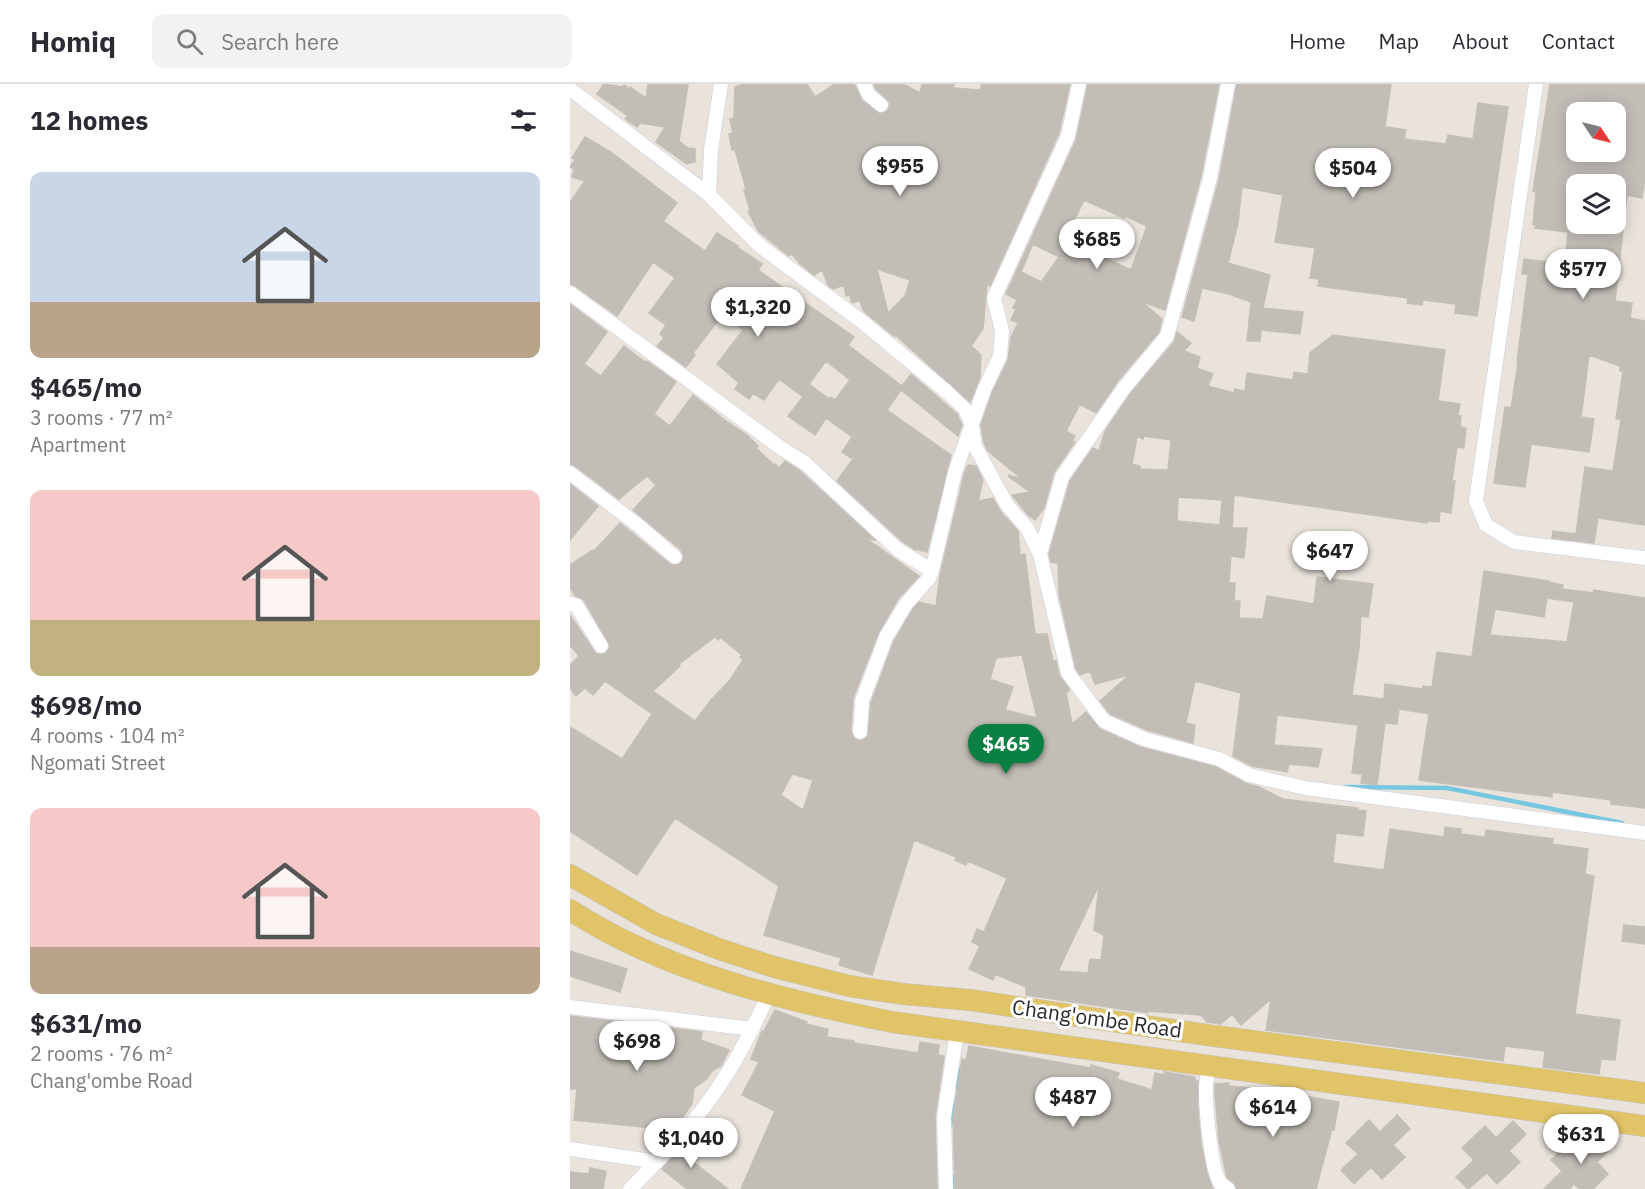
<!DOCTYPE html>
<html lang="en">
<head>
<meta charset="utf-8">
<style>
  :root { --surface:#fff; --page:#f2f2f3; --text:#2b2b33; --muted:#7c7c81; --line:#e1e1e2; --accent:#0b8043 }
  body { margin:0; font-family:"IBM Plex Sans",sans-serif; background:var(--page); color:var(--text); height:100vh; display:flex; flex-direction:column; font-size:22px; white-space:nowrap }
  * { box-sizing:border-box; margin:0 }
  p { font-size:20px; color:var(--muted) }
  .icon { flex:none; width:33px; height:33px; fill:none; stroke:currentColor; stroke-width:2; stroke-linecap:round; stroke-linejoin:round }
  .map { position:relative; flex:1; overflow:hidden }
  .sheet { display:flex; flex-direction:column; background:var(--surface); width:570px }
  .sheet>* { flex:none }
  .needle { width:39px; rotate:125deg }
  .buttons { position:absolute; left:996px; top:18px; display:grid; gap:12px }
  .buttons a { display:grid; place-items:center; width:60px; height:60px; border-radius:12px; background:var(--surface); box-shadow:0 3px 15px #0003; font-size:30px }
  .price { position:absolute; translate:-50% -51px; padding:0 14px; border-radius:21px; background:#fff; color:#222; font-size:20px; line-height:39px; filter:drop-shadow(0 2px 3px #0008) }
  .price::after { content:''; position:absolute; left:50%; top:36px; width:18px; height:14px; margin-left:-9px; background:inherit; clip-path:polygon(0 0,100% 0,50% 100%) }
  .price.active { background:var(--accent); color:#fff }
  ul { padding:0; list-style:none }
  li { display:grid; align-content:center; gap:12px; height:318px; padding:0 30px }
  li span { display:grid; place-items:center; height:186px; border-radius:12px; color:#555 }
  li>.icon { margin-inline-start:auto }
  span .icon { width:108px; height:108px; fill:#fffc; stroke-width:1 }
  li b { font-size:26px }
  h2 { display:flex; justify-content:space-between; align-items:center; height:72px; padding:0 30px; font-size:26px }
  header { display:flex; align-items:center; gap:36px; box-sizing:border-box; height:84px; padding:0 30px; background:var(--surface); border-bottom:2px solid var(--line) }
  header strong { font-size:28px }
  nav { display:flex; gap:33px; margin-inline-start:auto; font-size:21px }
  .search { width:420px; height:54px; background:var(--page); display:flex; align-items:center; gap:15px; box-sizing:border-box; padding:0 21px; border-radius:12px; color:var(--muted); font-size:22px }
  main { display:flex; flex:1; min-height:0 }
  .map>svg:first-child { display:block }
</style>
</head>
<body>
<header>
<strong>Homiq</strong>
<div class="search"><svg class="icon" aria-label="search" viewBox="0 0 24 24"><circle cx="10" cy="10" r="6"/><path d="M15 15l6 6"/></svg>Search here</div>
<nav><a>Home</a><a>Map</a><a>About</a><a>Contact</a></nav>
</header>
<main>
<section class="sheet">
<h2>12 homes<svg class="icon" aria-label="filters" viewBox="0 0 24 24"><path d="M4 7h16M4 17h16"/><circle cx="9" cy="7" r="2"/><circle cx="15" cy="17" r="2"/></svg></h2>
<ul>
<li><span style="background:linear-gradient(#c9d6e8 70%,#b9a48a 0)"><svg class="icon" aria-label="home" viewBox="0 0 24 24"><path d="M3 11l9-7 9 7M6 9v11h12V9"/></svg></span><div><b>$465/mo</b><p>3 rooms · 77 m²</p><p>Apartment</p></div></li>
<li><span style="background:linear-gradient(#f6c9c9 70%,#c2b280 0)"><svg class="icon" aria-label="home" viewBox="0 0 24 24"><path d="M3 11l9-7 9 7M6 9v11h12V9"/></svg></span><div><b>$698/mo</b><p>4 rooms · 104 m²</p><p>Ngomati Street</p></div></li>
<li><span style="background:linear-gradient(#f6c9c9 75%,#b9a48a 0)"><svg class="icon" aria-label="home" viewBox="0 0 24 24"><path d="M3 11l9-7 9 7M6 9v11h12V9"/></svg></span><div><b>$631/mo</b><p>2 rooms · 76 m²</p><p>Chang'ombe Road</p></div></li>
</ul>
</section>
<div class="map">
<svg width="1075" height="1105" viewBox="0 0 1075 1105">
  <rect width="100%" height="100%" fill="#e9e3dc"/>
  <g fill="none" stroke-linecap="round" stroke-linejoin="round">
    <path stroke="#78c7e2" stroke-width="4.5" d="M776 703 877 704 1052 739
      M388 985V1004
      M380 1042 387 1015
      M382 1092 384 1105"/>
  </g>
  <path fill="#c2beb7" stroke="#c4bfb6" stroke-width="1.5" fill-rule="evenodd" d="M34 0 53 3 54 1 59 5 60 3 76 14 78 0 118 1 109 57 118 64 125 65V78L117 80 86 58 95 43 70 39 67 43 55 35 58 32 27 10Z
    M174 0H237L245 13 265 0H284L292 16 310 30 318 26 320 19 306 5 304 0H333L350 9 352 0H384L383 4 410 6 412 0H500L489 49 420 202 417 200 413 245 401 262 411 271 410 294 400 318 323 249 324 252 297 230 293 226 290 216 282 219 280 211 276 212 274 201 263 205 258 201 252 186 244 191 230 180 222 170 219 172 188 147 178 127 180 126 174 106 176 105 165 66H162L159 50 163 49 160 35 164 34 165 3ZM307 185 340 196 335 212 318 229Z
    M518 0H649L631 92 595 226 571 217 592 235 589 248 547 298 526 329 510 320 496 347 505 352 502 357 505 358 484 388 474 424 465 436 458 431 442 411 460 408 439 393V391L452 395 418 367 414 359 411 341 422 309 438 276 441 253 448 239 441 236 446 225 443 224 447 216 436 210 506 56ZM514 116 554 134 555 132 577 142 561 186 531 172 540 155 502 141ZM463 160 489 173 471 198 451 188Z
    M667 0H821L815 43 836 46 834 55 876 60 878 51 903 55 908 19 938 23 907 232 885 229 886 220 853 216 852 221 837 219 838 214 748 202 749 195 740 194 745 164 705 158 713 111 672 103 668 139 658 179 700 191 693 224 733 228 730 250 691 246 690 257H677L681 218 659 210 632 204 624 237 612 233 649 96Z
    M980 0H1075V94L1072 114 1057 111 1045 217 1062 219 1060 234 1075 237V441L1028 434 1024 459 982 454 983 447 1006 450 1015 383 1043 387 1051 335H1046L1053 287H1050V282L1019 271 1011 333 1024 335 1019 368 961 360 955 403 924 399 935 323 941 324 948 279H947L958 190H952L954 175 995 180 998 148 965 144 966 141H963L966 108 963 107ZM1006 28H1046V79L1006 72ZM1006 100H1046V139L1050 140H1006Z
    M15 53 41 68 107 119 93 137 135 167 147 149 168 162 167 163 192 180 188 186 284 253 278 261 332 302 341 290 387 330 392 341 388 352 331 306 317 326 381 371 357 468 344 465 333 458 267 397 283 375 272 368 282 353 256 334 245 351 218 332 233 313 209 295 194 316 183 309 179 315 165 305 169 299 147 280 173 246 153 230 123 269 125 271 116 283 87 262 94 254 90 250 96 241 79 229 105 194 83 178 47 232 5 202 0 200V118L15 97 2 93 4 85 0 83 5 76 2 74ZM256 277 280 296 265 316 260 313 259 315 239 300Z
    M0 220 37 248 14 280 31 292 54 262 75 278 77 277 106 298 84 330 100 342 123 311 156 337 177 351 188 362 186 364 204 381 205 380 209 384 215 377 229 386 305 456 297 455 349 492 328 515 308 550 283 614 281 647 285 655 290 657 298 652 301 619 324 557 343 525 349 518 366 522 370 491 394 391 397 382 400 381 406 382 413 396 408 417 423 414 430 427 448 447 450 471 455 470 465 550H477L483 577H486L489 591 499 605V607L496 608 502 640 516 628 530 645 570 663 646 683 675 699 689 703 713 715 788 724 787 726 796 727 793 752 766 749 763 779 814 786 820 745 874 753 875 743 891 745V750L915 753 916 746 983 755 982 760 1018 765 1015 790 1024 792 1005 930 1050 936 1045 976 1031 975 1029 990 973 983 975 967 935 962 933 977 696 946 701 915 671 941 662 930 651 940 637 938 631 931 578 927V929L456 911V903L425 890 423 896 399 885 410 862 402 858 407 845 414 848 437 794 398 777 396 781 385 776 386 773 344 756 302 891 269 881 271 874 194 851 209 802 105 734 67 791 0 747V643L52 675 82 630 35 597 23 611 15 604 6 612 0 604V581L9 572 0 561V531L26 570H35L40 562 14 516 5 512 0 503V481L23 466 24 467 50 439 100 480 108 481 114 474 111 466 63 426 86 401 77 392 49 415 5 382 0 380ZM145 553 148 556 150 553 172 571 170 573 173 576 160 596 141 616 125 637 83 607 110 582 109 580ZM452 571 467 634 435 626 443 603 420 595 426 574ZM222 690 243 696 233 726 211 711ZM529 801 524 846 534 851 531 876 520 875 518 889 488 887Z
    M607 248 621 259 614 267 630 273 627 284 643 290 638 302 664 309 665 305 675 307 677 289 723 296 724 288 738 290 740 269 763 251 875 266 868 317 890 320 888 332H891L890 343 896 344 894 364 887 363 882 397H885L881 429 870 427 869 438 858 437 857 439 664 411 662 444H677L674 474 661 472 659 499H665L664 517H670L669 534 693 535 697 512 744 520 747 493 803 500 798 533 791 532 789 564 782 611 814 615 815 600 853 605V602L862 603 867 568 902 573 914 487 979 497V498L993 501 992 505 1023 509 1024 506 1075 514V724L1041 720V716L982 708V713L849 696 859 630 829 625 827 640 815 639 807 701 791 699 792 690 782 689 788 641 707 631 704 661 752 665 748 683 719 680 717 688 682 682 663 672 671 609 625 597 616 639 625 641 623 659 577 646 540 630 530 617 559 591 525 600 520 587 510 591 506 585 489 511 488 479 481 478 479 470 500 397 523 364 529 367 535 347 561 309 604 258ZM567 352 573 355 574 352 601 356 598 386 570 385V382L562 380ZM608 413 652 416 650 441 607 437ZM977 514 1004 518 997 558 920 551 925 525 974 533Z
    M0 400 28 422 0 456Z
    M1054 841 1075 843V860L1052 857Z
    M0 867 57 885 50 908 0 892Z
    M205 926 237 938 236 940 258 945 257 953 284 957V959L348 969 350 958 369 961 368 971 374 972 365 1033 367 1105H171L205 1027 172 1011 189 978 181 975 192 947H194Z
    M0 932 132 948 131 956 159 966 151 982 142 987 137 995 124 1004 122 1020 101 1050 83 1048V1044L4 1036 7 1005H0Z
    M399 962 520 984 521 981 549 989 547 995 582 1006 585 989 594 991V988L625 993V996L628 997V1026L631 1060 637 1089 643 1105H385L383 1034 392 975 396 976Z
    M659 999V1002L682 1004 681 1006 694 1009 722 1013V1010L769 1018 764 1046 762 1045 746 1105H667L665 1100 657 1094 649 1057 645 1010V1000Z
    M827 1031 840 1045 823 1061 835 1073 812 1095 801 1083 784 1100 771 1086 788 1070 776 1059 799 1036 810 1048Z
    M943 1037 956 1050 939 1067 950 1078 927 1100 917 1089 898 1105 886 1093 904 1076 892 1064 915 1042 926 1054Z
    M1031 1049 1043 1062 1027 1078 1038 1090 1023 1105H1010L1004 1100 999 1105H974L992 1087 981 1076 1004 1054 1015 1065Z
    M124 1050 133 1056 118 1074 158 1105H117L92 1085Z
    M20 1084 36 1087 33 1105H0V1088L19 1090Z"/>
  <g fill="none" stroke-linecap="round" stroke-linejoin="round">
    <g stroke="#cacdd9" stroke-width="15">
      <path id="minor" d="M294 0 298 10 311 21
        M966 0 906 417 916 441 944 458 1075 474
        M0 5 139 111 190 162 290 236 376 307 395 325 402 341 405 362 437 421 457 444 470 470 498 589 534 637 574 655 649 675 679 691 735 704 1075 749
        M139 111 141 66 151 0
        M0 209 211 364 235 379 327 465 362 487
        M0 389 69 442 105 473
        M470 470 492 393 554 304 597 252 640 94 658 0
        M0 520 6 521 31 562
        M290 648 292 617 316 553 336 520 359 494 362 487 385 388 414 306 430 272 432 247 424 214 498 52 509 0
        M0 923 183 945
        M638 990C632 1005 641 1079 648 1095 650 1101 653 1102 658 1105
        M0 1065 87 1078
        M60 1105C93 1072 128 1036 153 996 171 969 185 940 199 910
        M376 1105 374 1033 387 947"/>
    </g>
    <g stroke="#c3c3c3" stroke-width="22">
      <path id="primary" d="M0 791 86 840 149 865 204 883 279 902 333 910 400 916 637 951 1075 1009
        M0 826C96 888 212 916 322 938L1075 1042"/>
    </g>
    <use href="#minor" stroke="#fff" stroke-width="14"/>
    <use href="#primary" stroke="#e2c468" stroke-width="21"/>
  </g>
  <g text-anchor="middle" stroke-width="6" stroke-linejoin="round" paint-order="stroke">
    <g font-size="21" fill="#292929" stroke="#fff">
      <text transform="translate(527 935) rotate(8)" y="7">Chang'ombe Road</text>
    </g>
  </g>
</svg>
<div class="buttons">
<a><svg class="needle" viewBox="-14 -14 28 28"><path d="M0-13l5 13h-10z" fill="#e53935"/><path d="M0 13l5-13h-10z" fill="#7c7c81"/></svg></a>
<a><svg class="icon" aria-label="layers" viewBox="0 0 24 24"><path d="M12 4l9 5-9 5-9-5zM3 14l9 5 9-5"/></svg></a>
</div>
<b class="price" style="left:330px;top:113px">$955</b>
<b class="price" style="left:783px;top:115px">$504</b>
<b class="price" style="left:527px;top:186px">$685</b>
<b class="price" style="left:1013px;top:216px">$577</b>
<b class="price" style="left:188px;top:254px">$1,320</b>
<b class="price" style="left:760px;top:498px">$647</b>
<b class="price active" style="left:436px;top:691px">$465</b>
<b class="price" style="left:67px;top:988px">$698</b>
<b class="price" style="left:503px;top:1044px">$487</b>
<b class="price" style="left:703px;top:1054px">$614</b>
<b class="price" style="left:1011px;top:1081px">$631</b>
<b class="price" style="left:121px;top:1085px">$1,040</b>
</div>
</main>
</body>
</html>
